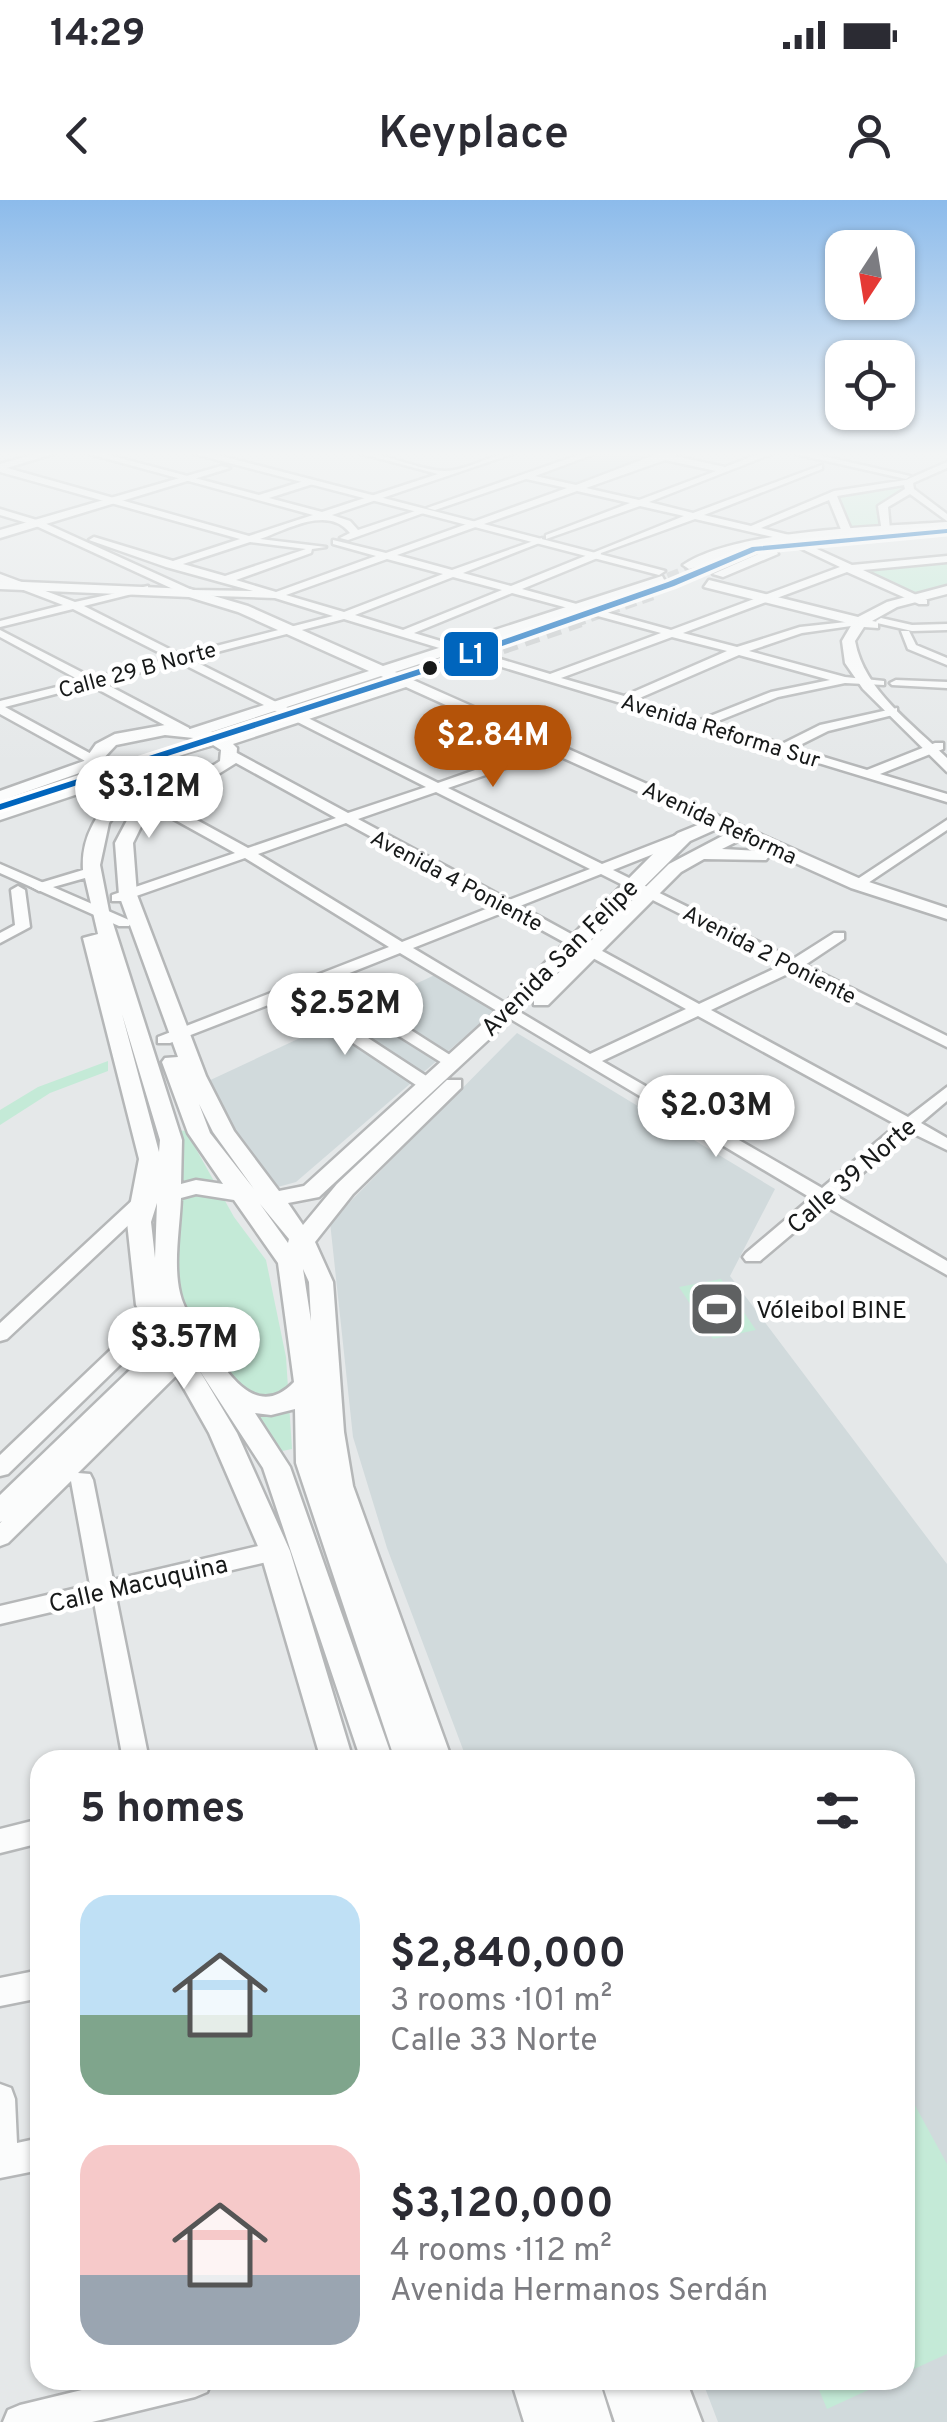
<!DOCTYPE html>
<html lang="en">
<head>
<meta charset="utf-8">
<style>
  :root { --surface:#fff; --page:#f2f2f3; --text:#2b2b33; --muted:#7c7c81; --accent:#b45309 }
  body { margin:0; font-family:Overpass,sans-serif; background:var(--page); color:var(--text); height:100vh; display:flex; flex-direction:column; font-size:38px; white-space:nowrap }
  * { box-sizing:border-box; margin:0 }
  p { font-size:32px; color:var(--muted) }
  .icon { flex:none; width:55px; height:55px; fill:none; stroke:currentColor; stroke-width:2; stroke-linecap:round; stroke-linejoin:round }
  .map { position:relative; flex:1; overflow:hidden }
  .drawer { position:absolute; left:30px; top:1550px; width:885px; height:640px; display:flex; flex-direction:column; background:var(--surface); border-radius:30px; box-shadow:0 2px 8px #0004 }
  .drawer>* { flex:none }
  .needle { width:65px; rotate:192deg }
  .tools { position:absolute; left:825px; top:30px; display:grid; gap:20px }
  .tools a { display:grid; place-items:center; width:90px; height:90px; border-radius:20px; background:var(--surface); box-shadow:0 2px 8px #0004; font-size:50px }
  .price { position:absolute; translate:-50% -85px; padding:0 22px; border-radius:35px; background:#fff; color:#222; font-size:32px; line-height:65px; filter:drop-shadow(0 2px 5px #0008) }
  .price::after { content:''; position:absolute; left:50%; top:60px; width:30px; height:22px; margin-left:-15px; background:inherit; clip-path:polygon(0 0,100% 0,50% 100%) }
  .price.selected { background:var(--accent); color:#fff }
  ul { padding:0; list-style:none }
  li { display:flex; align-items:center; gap:30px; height:250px; padding:0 50px }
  li span { display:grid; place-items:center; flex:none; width:280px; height:200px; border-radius:30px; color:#555 }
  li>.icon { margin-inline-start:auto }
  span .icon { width:120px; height:120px; fill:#fffc; stroke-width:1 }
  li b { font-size:42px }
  h2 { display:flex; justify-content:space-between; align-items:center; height:120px; padding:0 50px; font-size:42px }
  .status { display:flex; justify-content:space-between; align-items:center; height:70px; padding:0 50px; background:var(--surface); direction:ltr }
  .status svg { height:28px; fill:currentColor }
  header { display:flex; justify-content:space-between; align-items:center; height:130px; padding:0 50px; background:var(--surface); font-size:45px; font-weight:600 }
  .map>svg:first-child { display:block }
</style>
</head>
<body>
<div class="status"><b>14:29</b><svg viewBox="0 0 49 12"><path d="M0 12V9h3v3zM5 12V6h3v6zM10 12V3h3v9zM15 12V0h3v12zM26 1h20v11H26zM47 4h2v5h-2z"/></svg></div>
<header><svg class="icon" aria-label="back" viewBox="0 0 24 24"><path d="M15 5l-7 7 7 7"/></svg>Keyplace<svg class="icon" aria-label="person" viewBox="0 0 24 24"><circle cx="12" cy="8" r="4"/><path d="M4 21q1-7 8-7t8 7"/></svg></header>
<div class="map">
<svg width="947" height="2222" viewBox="0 0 947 2222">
  <rect width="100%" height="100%" fill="#e5e8e9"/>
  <path fill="#d1dadc" d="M603 253 655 257 578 284 540 275Z
    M439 773 497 809 296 982 267 990 204 883Z
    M517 833 775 989 730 1076 947 1364V2222H718L702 2180H905V1560H467L387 1348 353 1237 330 1022Z"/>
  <path fill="#c4ead7" d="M907 284 909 289 882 304 884 329 851 331 839 298Z
    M947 362V388L910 394 859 370Z
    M108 861V871L50 893 0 925V910L38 887Z
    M176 930 186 931 234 1017 266 1060 286 1157 292 1249 277 1252 182 1106 173 1019Z
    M721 1079 756 1130 713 1139 679 1087Z
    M905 1887 947 1964V2154L905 2173Z
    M815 2180H890L827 2209Z"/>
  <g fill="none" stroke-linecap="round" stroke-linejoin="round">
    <path stroke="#c6c9ca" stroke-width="12" stroke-dasharray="12 6" stroke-linecap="butt" d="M635 392 705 364
      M573 422 653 394"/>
    <path stroke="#c6c9ca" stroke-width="15" stroke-dasharray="15 8" stroke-linecap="butt" d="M502 447 580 420
      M308 500 517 432
      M75 575 110 564
      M129 604 171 570"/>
    <g stroke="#b5b7b8" stroke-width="5">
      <path id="minor" d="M86 253H101L259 295 310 279 313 284 269 298 322 312 438 274 359 253C389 253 416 270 445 271 468 271 491 253 515 253L332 315 350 321 358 330 421 309 429 311 348 340 340 338 350 333C328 305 288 329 260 339L326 347 312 349 311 353 236 380 276 392 376 356 333 344V340L386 353 567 288 526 279 435 310 427 308 584 253H597L535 276 576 285 657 254 679 253 674 256 725 267 761 253H774L649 302 693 313 822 265V269L704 315 751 326 834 291 906 280 947 262V268L913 283 914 289 947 314V321L910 294 888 307 890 330 882 332 878 306 905 289 904 285 837 296 852 332 847 335 842 332 829 300 761 328 789 335 786 340 695 319 601 353 600 357 522 389 671 430 840 367 800 348V344H806L852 365 947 356V362L863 370 927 400V404H919L847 372 683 433 737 447 800 427 865 420V424L802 433 749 451 845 477 884 481V485L845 483 778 497 713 523 782 544 820 525 897 508V514L828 531 794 548 867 570 935 543H943V549L880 574 947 594V602L344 419 190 459 438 583 532 550H540V556L448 588 602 664 679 634H689V640L613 670 793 759 834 733H844V739L805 765 947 836V847L794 771 711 810 908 917 947 887V901L921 923 947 938V950L910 932 836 996 947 1061V1075L825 1006 760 1061H746L743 1057 746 1053 811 998 400 753 299 793 434 881V889H422L286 798 170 843H158V837L389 747 245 658 122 701H112V695L235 653 141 601 131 585 132 582H142L151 595 248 648 336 618 227 558V552H235L348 613 426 587 179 462 102 482 189 528V534H181L90 485 5 507 95 556V562H87L0 514V501L81 481 0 437V430L93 478 170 458 73 409 0 427V421L63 405 0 381V374L75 402 148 386V390L84 406 181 455 333 416 275 398 186 395 34 325 0 315V309L40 321 192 390 253 391 166 367 89 340 94 337 173 361 240 339 0 272V266L249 336 313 315ZM665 260 716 271 639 300 586 288ZM577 291 630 303 546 335V339L640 306 684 316 511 386 463 373 542 342V338L452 370 397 355ZM250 342 306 349 225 376 183 364ZM387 359 443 374 344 412 286 395ZM453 377 502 390 403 430 355 415ZM512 393 661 433 550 474 414 433ZM672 437 727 451 624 496 561 478ZM739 455 830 480 771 492 700 520 635 500ZM436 592 590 669 509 700 358 619ZM346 623 496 705 402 742 258 654ZM601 674 782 765 699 804 520 706ZM507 711 686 809 590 854 413 748ZM698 816 897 925 822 988 602 861Z
        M791 253H809L910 276 906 279Z
        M881 418 912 425 947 424V430L912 431 877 423 876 421Z
        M901 431H909L916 445 947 458V465L908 449Z
        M896 480 947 482V488L892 485 890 483Z
        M947 620V630L862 687 850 684Z
        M0 664 129 720 131 723 129 726H119L0 673Z
        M18 686 25 690 30 727 0 743V733L15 725 11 690Z
        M378 811 384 813 461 862 459 866H447L372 819 370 816Z
        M144 994 153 1000 151 1004 7 1139 0 1141V1123L137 996Z
        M153 1114 160 1116 163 1121 160 1126 8 1274 0 1276V1255L146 1116Z
        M191 1142 201 1149 198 1154 78 1273 90 1274 93 1280 113 1380 275 1342 283 1345 287 1351 283 1357 275 1360 116 1397 149 1560H123L94 1402 0 1424V1406L90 1385 71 1281 8 1343 0 1346V1323L184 1144Z
        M40 1619V1643L0 1653V1629Z
        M40 1770V1798L0 1806V1778Z
        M0 1884 11 1888 15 1899 17 1943 40 1938V1970L0 1978Z
        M123 2180H212L207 2192 195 2197 92 2222H3L8 2210 20 2205Z"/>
    </g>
    <g stroke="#b5b7b8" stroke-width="5">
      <path id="major" d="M38 253H56L0 270V264Z
        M191 253H210L665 371 659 375Z
        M221 266 230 268 0 338V330Z
        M947 322V330C851 335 782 342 689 369L683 365C737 329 880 327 947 322Z
        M774 347 778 354 723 377 713 374Z
        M662 376 666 383 395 472 863 680 947 708V719L851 688 742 639 722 649 760 651 769 656 766 660 704 659 681 672 548 805H534V797L669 664 728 633 719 628 690 641 514 816 319 997 288 1003 303 1025 337 984 447 880H461V888L353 994 315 1042 333 1082 344 1232 353 1286 452 1560H395L296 1263 295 1209 271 1215 255 1213 290 1267 393 1560H361L263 1268 198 1168 237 1233 290 1351 353 1560H321L260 1351 209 1233 169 1162 10 1319 0 1322V1295L158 1143 136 1105 127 1022 139 959 83 738 98 734 85 678 39 691 30 686 83 670C81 635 98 614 119 588L108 584 0 620V610L96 578 88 570 0 601V591L84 561 96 544 115 534 165 525 190 529 369 471 238 412 189 397 0 389V381L190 389 248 406 383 466ZM381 476 394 482 222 537 211 532ZM406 487 705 622 678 633 654 653 500 808 304 986 279 991 234 931 206 876 137 695 133 643 158 592 204 583 236 563 237 548 233 544ZM165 535 203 539 119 566V572L213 545 221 550 220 561C186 585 131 595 99 563L116 545ZM134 591 142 592 115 643 119 695 178 857 165 858 162 862 188 933 223 984 196 980 181 984 182 940 109 711 100 665 109 623ZM122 814 160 940 159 952ZM199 904 213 932 254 989 210 933ZM196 994 234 1000 278 1063 294 1182C256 1222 226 1171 206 1141 196 1125 184 1111 180 1093 173 1064 180 1027 181 998ZM157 1003 155 1058 151 1022ZM260 1004 289 1039 288 1043ZM303 1069 309 1082 311 1121Z
        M709 380 858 417 887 402 947 386V394L897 407 872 421 878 422V428L864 427 855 441C864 491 913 524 947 558V572L863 489 845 463 842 441 852 424 704 387Z
        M511 2180H599L612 2222H524Z
        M601 2180H686L702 2222H615Z"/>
    </g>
    <use href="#minor" fill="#fbfcfc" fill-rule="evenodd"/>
    <use href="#major" fill="#fbfcfc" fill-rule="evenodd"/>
    <g stroke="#fff" stroke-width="7">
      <path id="bus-1" d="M947 329V333L756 351 674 386 425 473 0 610V604L419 469 668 382 752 347Z"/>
    </g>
    <use href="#bus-1" fill="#0065bd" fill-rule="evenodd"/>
  </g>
  <linearGradient id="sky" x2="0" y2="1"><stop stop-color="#8cbbeb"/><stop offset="0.45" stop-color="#f3f5f5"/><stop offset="1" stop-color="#f3f5f5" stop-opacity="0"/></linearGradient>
  <rect width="947" height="564" fill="url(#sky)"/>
  <defs>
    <g id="stadium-square" transform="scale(2.875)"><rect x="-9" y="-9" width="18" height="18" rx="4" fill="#5f6162" stroke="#fff"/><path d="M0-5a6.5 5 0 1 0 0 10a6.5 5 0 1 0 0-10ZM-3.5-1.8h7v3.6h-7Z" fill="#fff"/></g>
  </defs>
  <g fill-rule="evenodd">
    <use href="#stadium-square" x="717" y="1109"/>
  </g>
  <circle fill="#171919" stroke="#fff" stroke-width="4" cx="430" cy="468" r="9"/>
  <g text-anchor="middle" stroke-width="9" stroke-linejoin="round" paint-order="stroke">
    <g font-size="22" fill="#171919" stroke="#fff">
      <text transform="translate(137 469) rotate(-15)" y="8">Calle 29 B Norte</text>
      <text transform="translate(721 530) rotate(17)" y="8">Avenida Reforma Sur</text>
      <text transform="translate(720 622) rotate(25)" y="8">Avenida Reforma</text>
      <text transform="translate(457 680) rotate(28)" y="8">Avenida 4 Poniente</text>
      <text transform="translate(770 754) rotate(27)" y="8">Avenida 2 Poniente</text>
    </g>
    <g font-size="25" fill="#171919" stroke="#fff">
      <text transform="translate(559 757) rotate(-45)" y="9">Avenida San Felipe</text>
      <text transform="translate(851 975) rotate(-41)" y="9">Calle 39 Norte</text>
      <text transform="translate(138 1383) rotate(-13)" y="9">Calle Macuquina</text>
    </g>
    <g font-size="25" fill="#171919" stroke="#fff" text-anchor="start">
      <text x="756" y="1118">Vóleibol BINE</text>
    </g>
  </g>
  <rect stroke="#fff" stroke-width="4" x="442" y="430" width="58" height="48" rx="10" fill="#0065bd"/>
  <g font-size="28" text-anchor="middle" font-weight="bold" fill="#fff">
    <text x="471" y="463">L1</text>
  </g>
</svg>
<div class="tools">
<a><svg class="needle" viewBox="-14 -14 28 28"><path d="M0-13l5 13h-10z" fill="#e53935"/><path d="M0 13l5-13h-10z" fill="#7c7c81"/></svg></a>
<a><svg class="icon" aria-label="locate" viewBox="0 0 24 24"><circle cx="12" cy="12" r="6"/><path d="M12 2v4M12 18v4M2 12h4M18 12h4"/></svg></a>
</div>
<b class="price selected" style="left:493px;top:590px">$2.84M</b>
<b class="price" style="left:149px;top:641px">$3.12M</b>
<b class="price" style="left:345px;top:858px">$2.52M</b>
<b class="price" style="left:716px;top:960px">$2.03M</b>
<b class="price" style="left:184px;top:1192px">$3.57M</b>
<section class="drawer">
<h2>5 homes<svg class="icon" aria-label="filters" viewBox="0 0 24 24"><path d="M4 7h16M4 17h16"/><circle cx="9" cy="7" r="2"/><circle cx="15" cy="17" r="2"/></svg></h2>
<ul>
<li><span style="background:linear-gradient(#bfe0f5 60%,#7fa58c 0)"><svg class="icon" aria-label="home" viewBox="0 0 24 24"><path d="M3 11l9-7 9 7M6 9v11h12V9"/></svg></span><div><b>$2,840,000</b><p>3 rooms · 101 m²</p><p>Calle 33 Norte</p></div></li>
<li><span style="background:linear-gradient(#f6c9c9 65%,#9aa5b1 0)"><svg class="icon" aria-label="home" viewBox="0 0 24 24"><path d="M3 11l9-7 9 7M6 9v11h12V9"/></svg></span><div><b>$3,120,000</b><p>4 rooms · 112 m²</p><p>Avenida Hermanos Serdán</p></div></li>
</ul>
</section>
</div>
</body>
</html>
